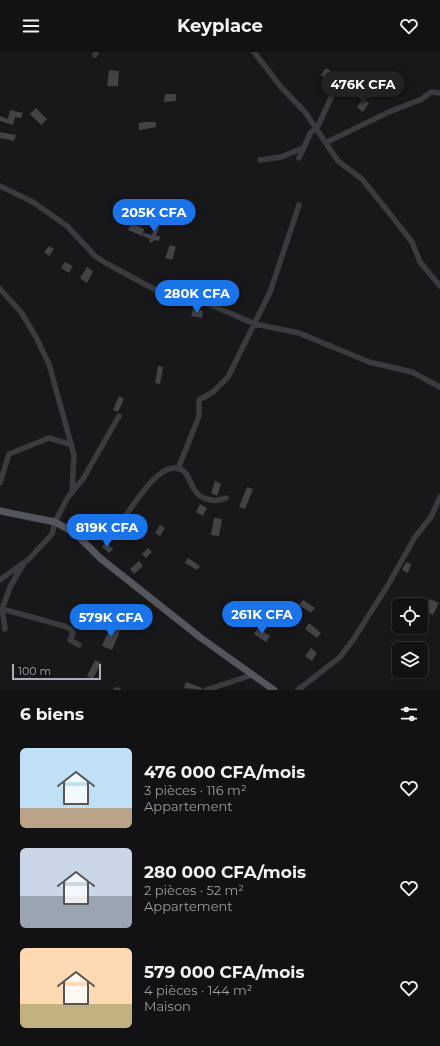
<!DOCTYPE html>
<html lang="fr">
<head>
<meta charset="utf-8">
<style>
  :root { --surface:#121214; --page:#1b1b1d; --text:#f1f3f6; --muted:#9c9ea0; --line:#313234; --accent:#1a73e8 }
  body { margin:0; font-family:Montserrat,sans-serif; background:var(--page); color:var(--text); height:100vh; display:flex; flex-direction:column; font-size:15px; white-space:nowrap }
  * { box-sizing:border-box; margin:0 }
  p { font-size:13px; color:var(--muted) }
  .icon { flex:none; width:22px; height:22px; fill:none; stroke:currentColor; stroke-width:2; stroke-linecap:round; stroke-linejoin:round }
  .map { position:relative; height:638px; overflow:hidden }
  .side { display:flex; flex-direction:column; background:var(--surface); flex:1 }
  .side>* { flex:none }
  .controls { position:absolute; left:392px; top:546px; display:grid; gap:8px }
  .controls a { display:grid; place-items:center; width:36px; height:36px; border-radius:6px; background:var(--surface); box-shadow:0 1px 3px #0004,0 0 0 1px var(--line); font-size:20px }
  .scale { position:absolute; left:12px; bottom:10px; width:89px; box-sizing:border-box; padding-left:4px; border:2px solid #a9aeba; border-top:0; font-size:11px; line-height:14px; white-space:nowrap; color:#a9aeba; -webkit-text-stroke:3px #131315; paint-order:stroke }
  .price { position:absolute; translate:-50% -34px; padding:0 9px; border-radius:14px; background:var(--accent); color:#fff; font-size:13px; line-height:26px; filter:drop-shadow(0 1px 2px #0008) }
  .price::after { content:''; position:absolute; left:50%; top:24px; width:12px; height:9px; margin-left:-6px; background:inherit; clip-path:polygon(0 0,100% 0,50% 100%) }
  .price.current { background:#222; color:#fff }
  ul { padding:0; list-style:none }
  li { display:flex; align-items:center; gap:12px; height:100px; padding:0 20px }
  li span { display:grid; place-items:center; flex:none; width:112px; height:80px; border-radius:6px; color:#555 }
  li>.icon { margin-inline-start:auto }
  span .icon { width:48px; height:48px; fill:#fffc; stroke-width:1 }
  li b { font-size:17px }
  h2 { display:flex; justify-content:space-between; align-items:center; height:48px; padding:0 20px; font-size:17px }
  header { display:flex; justify-content:space-between; align-items:center; height:52px; padding:0 20px; background:var(--surface); font-size:18px; font-weight:700 }
  .map>svg:first-child { display:block }
</style>
</head>
<body>
<header><svg class="icon" aria-label="menu" viewBox="0 0 24 24"><path d="M4 6h16M4 12h16M4 18h16"/></svg>Keyplace<svg class="icon" aria-label="heart" viewBox="0 0 24 24"><path d="M12 20l-8-8c-3-5 5-10 8-4 3-6 11-1 8 4z"/></svg></header>
<div class="map">
<svg width="440" height="638" viewBox="0 0 440 638">
  <rect width="100%" height="100%" fill="#18181a"/>
  <path fill="#424347" d="M326 16 331 19 326 27 321 23Z
    M109 18 119 19 118 34H107Z
    M165 42H176V49L164 50Z
    M363 47 369 51 363 60 357 55Z
    M36 56 47 67 41 73 30 62Z
    M10 58 23 61 21 66 15 65 13 73 0 69V64L8 67Z
    M145 70H156V75L139 78V71Z
    M0 80 16 83 14 89 0 86Z
    M152 149 156 151 152 161 147 158Z
    M119 152 128 156 122 167 114 163Z
    M157 167 162 169 156 184H160L159 189 154 188 152 191 149 190 150 187 143 184V181L152 183Z
    M131 171 144 177 142 184 128 178Z
    M170 193 176 195 172 208 165 206Z
    M49 194 54 197 49 204 44 200Z
    M65 210 73 214 69 221 61 216Z
    M87 215 93 219 87 231 80 226Z
    M193 257 203 259 202 266 191 264Z
    M158 314 163 315 160 332 155 331Z
    M119 344 124 347 118 360 113 358Z
    M215 429 221 432 217 444 211 441Z
    M247 435 253 437 245 457 239 455Z
    M200 452 207 456 203 464 196 460Z
    M214 466 222 467 219 484 211 483Z
    M160 473 165 476 160 484 155 481Z
    M105 490 113 497 109 501 102 495Z
    M148 496 152 500 146 506 142 502Z
    M188 506 200 514 197 518 185 511Z
    M139 509 143 514 134 522 130 517Z
    M406 510 411 512 408 521 402 518Z
    M430 547 439 551 433 563 423 558Z
    M303 548 315 556 311 561 299 553Z
    M121 554 128 563 124 566 117 557Z
    M309 571 321 581 317 586 305 577Z
    M110 575 120 579 112 598 102 594Z
    M258 576 270 584 266 590 254 582Z
    M311 596 317 601 312 609 305 604Z
    M95 608 101 611 93 627 87 624Z
    M186 630 202 636V638L184 636Z"/>
  <g fill="none" stroke-linecap="round" stroke-linejoin="round">
    <path stroke="#3a3b41" stroke-width="5.5" d="M254 0 281 35 305 60 338 109 362 127 390 162 412 190 420 210 440 234
      M95 3 96 0
      M327 90 389 60 422 47 431 40 440 41
      M299 106 311 80 317 76 336 35
      M260 108 281 105 303 96
      M0 134 33 150 67 174 95 204 104 210 163 242 170 246 204 250 255 272 299 281 369 310 412 320 440 335
      M0 237 21 260 36 285 49 312 74 403 72 441
      M178 417 199 364V348L213 340 228 325 270 240 299 153
      M0 431 9 402 49 386 72 393
      M75 481C87 471 107 486 118 474 130 460 154 415 175 416 188 417 188 427 194 437 200 448 215 451 226 446
      M23 513 10 535 2 557 64 574 70 577 73 581 70 588 79 593
      M0 528 29 507 52 482 55 470 68 445 83 427 119 364
      M0 557 3 563 5 577
      M116 638H118
      M206 638 252 623
      M298 638 340 605 353 588 388 533 415 485 431 465 440 445"/>
    <path stroke="#54565e" stroke-width="7" d="M0 459 55 470 75 481 100 506 201 586 274 638"/>
  </g>
</svg>
<div class="controls">
<a><svg class="icon" aria-label="locate" viewBox="0 0 24 24"><circle cx="12" cy="12" r="6"/><path d="M12 2v4M12 18v4M2 12h4M18 12h4"/></svg></a>
<a><svg class="icon" aria-label="layers" viewBox="0 0 24 24"><path d="M12 4l9 5-9 5-9-5zM3 14l9 5 9-5"/></svg></a>
</div>
<div class="scale">100 m</div>
<b class="price current" style="left:363px;top:53px">476K CFA</b>
<b class="price" style="left:154px;top:181px">205K CFA</b>
<b class="price" style="left:197px;top:262px">280K CFA</b>
<b class="price" style="left:107px;top:496px">819K CFA</b>
<b class="price" style="left:262px;top:583px">261K CFA</b>
<b class="price" style="left:111px;top:586px">579K CFA</b>
</div>
<section class="side">
<h2>6 biens<svg class="icon" aria-label="filters" viewBox="0 0 24 24"><path d="M4 7h16M4 17h16"/><circle cx="9" cy="7" r="2"/><circle cx="15" cy="17" r="2"/></svg></h2>
<ul>
<li><span style="background:linear-gradient(#bfe0f5 75%,#b9a48a 0)"><svg class="icon" aria-label="home" viewBox="0 0 24 24"><path d="M3 11l9-7 9 7M6 9v11h12V9"/></svg></span><div><b>476 000 CFA/mois</b><p>3 pièces · 116 m²</p><p>Appartement</p></div><svg class="icon" aria-label="heart" viewBox="0 0 24 24"><path d="M12 20l-8-8c-3-5 5-10 8-4 3-6 11-1 8 4z"/></svg></li>
<li><span style="background:linear-gradient(#c9d6e8 60%,#9aa5b1 0)"><svg class="icon" aria-label="home" viewBox="0 0 24 24"><path d="M3 11l9-7 9 7M6 9v11h12V9"/></svg></span><div><b>280 000 CFA/mois</b><p>2 pièces · 52 m²</p><p>Appartement</p></div><svg class="icon" aria-label="heart" viewBox="0 0 24 24"><path d="M12 20l-8-8c-3-5 5-10 8-4 3-6 11-1 8 4z"/></svg></li>
<li><span style="background:linear-gradient(#ffd9b3 70%,#c2b280 0)"><svg class="icon" aria-label="home" viewBox="0 0 24 24"><path d="M3 11l9-7 9 7M6 9v11h12V9"/></svg></span><div><b>579 000 CFA/mois</b><p>4 pièces · 144 m²</p><p>Maison</p></div><svg class="icon" aria-label="heart" viewBox="0 0 24 24"><path d="M12 20l-8-8c-3-5 5-10 8-4 3-6 11-1 8 4z"/></svg></li>
</ul>
</section>
</body>
</html>
